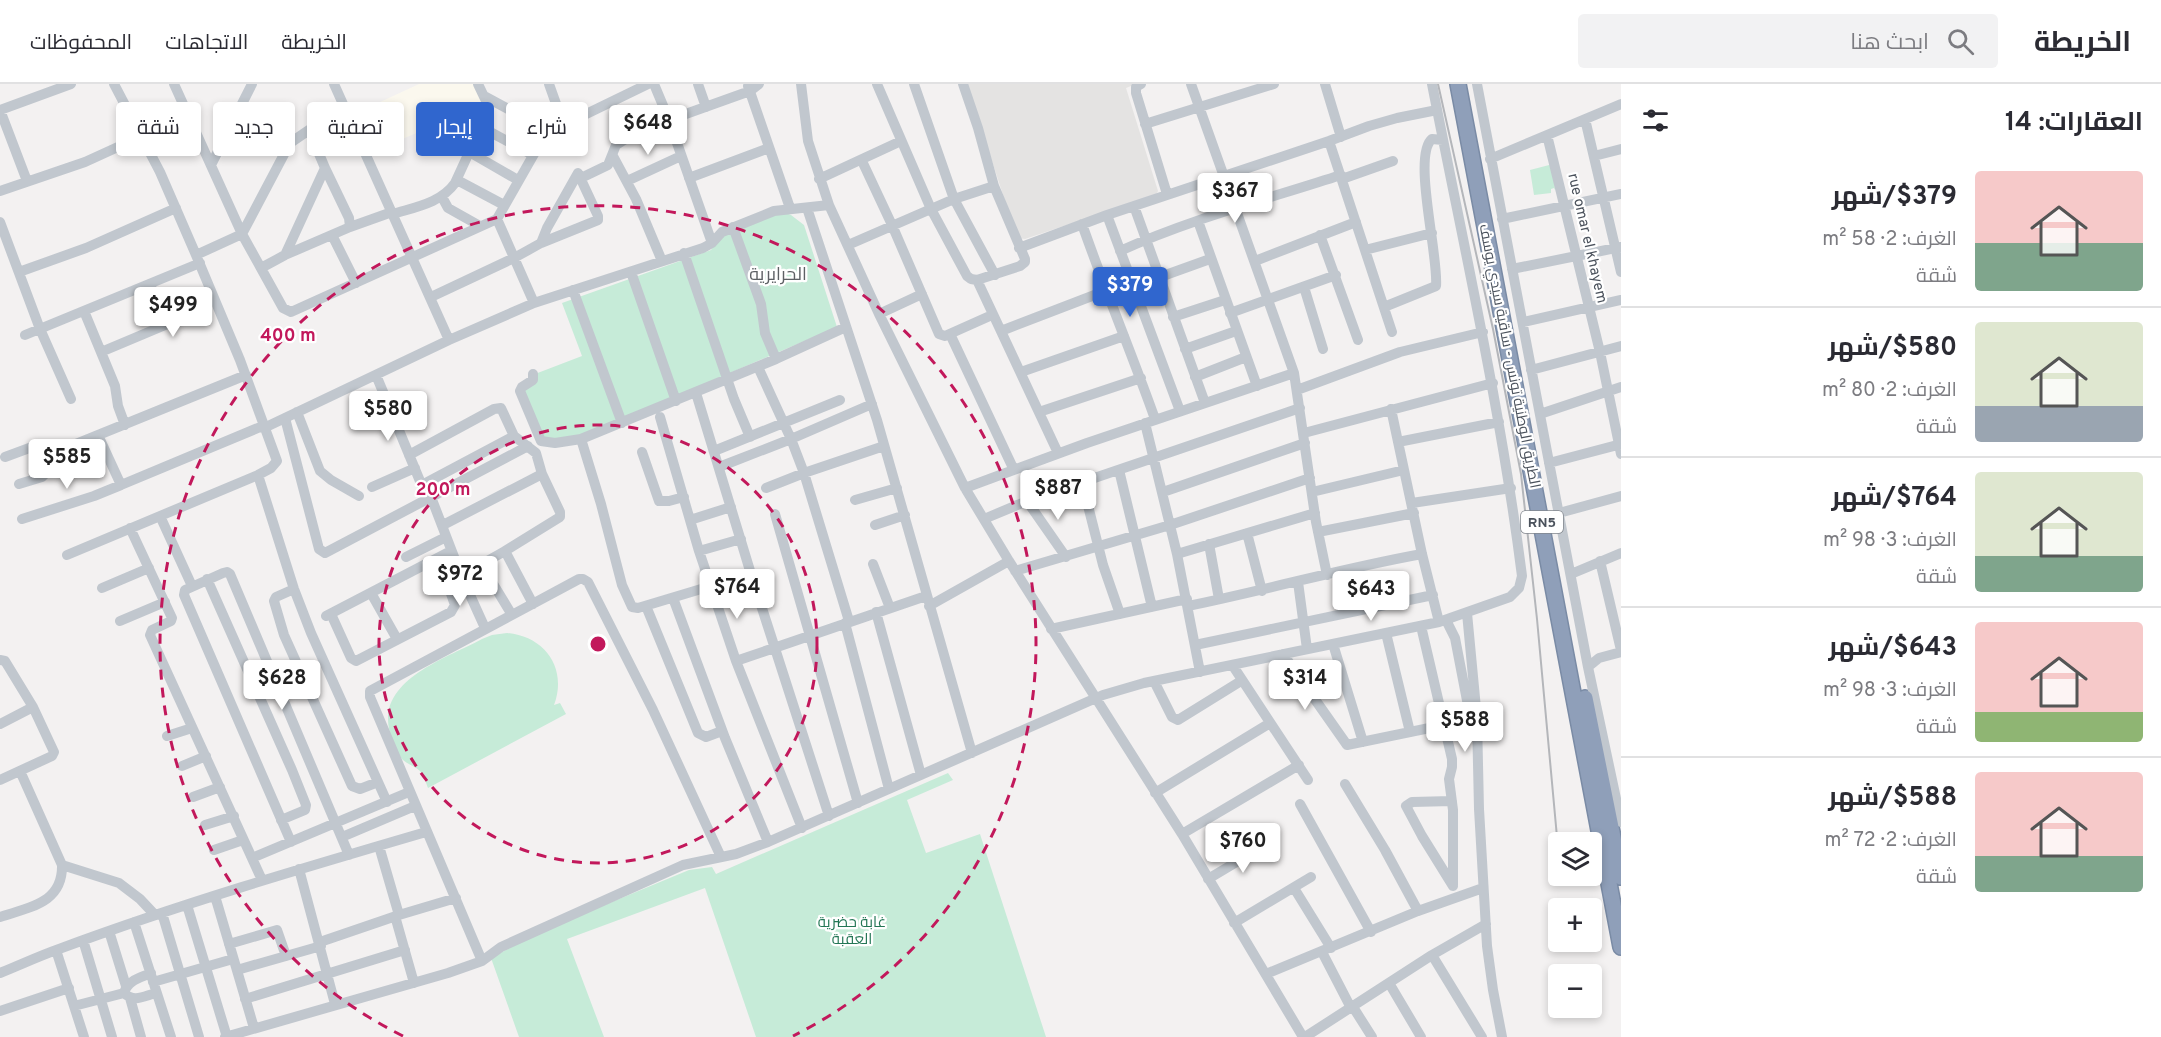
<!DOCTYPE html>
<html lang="ar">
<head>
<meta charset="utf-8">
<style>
  :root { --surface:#fff; --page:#f2f2f3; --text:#2b2b33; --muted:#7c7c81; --line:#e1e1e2; --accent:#3066ce }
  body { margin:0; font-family:Overpass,Cairo,sans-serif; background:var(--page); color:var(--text); direction:rtl; height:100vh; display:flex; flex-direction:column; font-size:22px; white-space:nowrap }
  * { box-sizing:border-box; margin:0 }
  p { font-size:20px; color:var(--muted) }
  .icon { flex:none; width:33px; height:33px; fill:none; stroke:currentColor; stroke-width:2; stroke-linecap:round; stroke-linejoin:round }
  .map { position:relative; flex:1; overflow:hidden; direction:ltr }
  .panel { display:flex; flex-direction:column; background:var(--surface); width:540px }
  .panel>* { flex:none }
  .banner { position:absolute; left:18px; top:18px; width:570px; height:54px; direction:rtl; display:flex; gap:12px }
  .controls { position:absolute; left:1548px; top:748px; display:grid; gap:12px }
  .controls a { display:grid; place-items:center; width:54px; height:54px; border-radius:6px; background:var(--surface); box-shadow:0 3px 9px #0003; font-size:30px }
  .price { position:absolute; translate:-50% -51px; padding:0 14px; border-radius:6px; background:#fff; color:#222; font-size:20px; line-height:39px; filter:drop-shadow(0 2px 3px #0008) }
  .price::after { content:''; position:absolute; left:50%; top:36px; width:18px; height:14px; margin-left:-9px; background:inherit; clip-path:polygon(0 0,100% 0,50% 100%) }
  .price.active { background:var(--accent); color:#fff }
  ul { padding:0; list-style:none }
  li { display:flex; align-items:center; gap:18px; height:150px; padding:0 18px }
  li+li { border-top:2px solid var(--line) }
  li span { display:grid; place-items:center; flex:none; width:168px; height:120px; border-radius:6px; color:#555 }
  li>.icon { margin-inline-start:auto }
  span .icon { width:72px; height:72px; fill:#fffc; stroke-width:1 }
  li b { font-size:26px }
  h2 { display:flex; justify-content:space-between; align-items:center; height:72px; padding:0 18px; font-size:26px }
  .chip { padding:0 21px; border-radius:6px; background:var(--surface); box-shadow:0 3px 9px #0003; font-size:21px; line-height:54px }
  .chip.active { background:var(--accent); color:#fff }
  header { display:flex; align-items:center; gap:36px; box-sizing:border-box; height:84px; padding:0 30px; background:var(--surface); border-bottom:2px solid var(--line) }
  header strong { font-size:28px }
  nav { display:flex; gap:33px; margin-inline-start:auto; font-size:21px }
  .search { width:420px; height:54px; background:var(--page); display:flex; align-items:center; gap:15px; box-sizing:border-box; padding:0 21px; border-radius:6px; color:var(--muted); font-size:22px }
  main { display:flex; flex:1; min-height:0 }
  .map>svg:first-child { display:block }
</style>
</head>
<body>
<header>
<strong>الخريطة</strong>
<div class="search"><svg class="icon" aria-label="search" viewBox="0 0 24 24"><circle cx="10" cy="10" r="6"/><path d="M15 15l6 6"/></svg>ابحث هنا</div>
<nav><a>الخريطة</a><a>الاتجاهات</a><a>المحفوظات</a></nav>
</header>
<main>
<section class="panel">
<h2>العقارات: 14<svg class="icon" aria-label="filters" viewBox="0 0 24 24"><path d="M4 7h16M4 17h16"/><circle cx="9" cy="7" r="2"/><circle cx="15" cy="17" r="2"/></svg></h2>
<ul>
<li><span style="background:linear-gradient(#f6c9c9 60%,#7fa58c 0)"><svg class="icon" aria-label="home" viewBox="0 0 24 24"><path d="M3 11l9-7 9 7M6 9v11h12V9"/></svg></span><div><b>$379/شهر</b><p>الغرف: 2 · 58 m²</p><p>شقة</p></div></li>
<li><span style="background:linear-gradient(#dfe7d0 70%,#9aa5b1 0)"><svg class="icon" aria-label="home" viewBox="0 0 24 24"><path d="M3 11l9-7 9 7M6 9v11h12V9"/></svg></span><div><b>$580/شهر</b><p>الغرف: 2 · 80 m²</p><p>شقة</p></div></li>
<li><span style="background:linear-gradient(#dfe7d0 70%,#7fa58c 0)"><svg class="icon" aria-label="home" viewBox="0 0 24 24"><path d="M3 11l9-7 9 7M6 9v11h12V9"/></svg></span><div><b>$764/شهر</b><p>الغرف: 3 · 98 m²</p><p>شقة</p></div></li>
<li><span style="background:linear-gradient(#f6c9c9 75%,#8fb573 0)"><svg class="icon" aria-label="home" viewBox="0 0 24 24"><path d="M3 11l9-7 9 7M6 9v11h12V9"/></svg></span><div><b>$643/شهر</b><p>الغرف: 3 · 98 m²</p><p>شقة</p></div></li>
<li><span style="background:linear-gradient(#f6c9c9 70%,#7fa58c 0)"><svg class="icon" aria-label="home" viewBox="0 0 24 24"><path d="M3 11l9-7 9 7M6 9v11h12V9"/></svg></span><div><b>$588/شهر</b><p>الغرف: 2 · 72 m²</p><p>شقة</p></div></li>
</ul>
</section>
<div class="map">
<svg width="1621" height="953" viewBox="0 0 1621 953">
  <rect width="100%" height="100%" fill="#f3f1f1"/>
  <path fill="#fbf8ee" d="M419 0H474L487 28 456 42 452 34 367 70 350 32Z"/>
  <path fill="#e4e3e2" d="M967 0H1136L1126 4 1158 107 1156 111 1025 155 1017 154Z"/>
  <path fill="#c6ebd8" d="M1553 80 1555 106 1554 104 1551 105V109L1534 111 1530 86Z
    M783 128 791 131 804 141 837 243 581 353 542 358 521 305 535 290 582 272 562 219 711 166 720 153Z
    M507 549C544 552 568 584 554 621L560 619 566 630 428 704C426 699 424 691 420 687 415 682 406 680 401 674 398 670 396 663 393 657 368 599 443 576 482 555L492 551Z
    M948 689 953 696 907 716 926 769 980 750 1046 953H756L705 804 567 855 604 953H519L491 874 537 849 689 786 712 783 716 790Z"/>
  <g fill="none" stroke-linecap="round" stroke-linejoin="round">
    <g stroke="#7a8ba5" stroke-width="18">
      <path id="highway" d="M1458 0 1621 863
        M1585 614 1621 793"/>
    </g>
    <path stroke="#c1c7ce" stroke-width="10" d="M174 0 242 150 283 224 291 228 497 135 559 26
      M334 0 449 256
      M549 0 560 31
      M654 0 669 36 712 159
      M698 0 706 23
      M801 0 808 57 829 121 879 230 965 404 1009 477 1182 750 1303 953
      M877 0 931 125 967 192 971 195 977 196 1020 182 1025 178V175L994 102 978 44 963 0
      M914 0 954 115 995 191
      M1141 0 1136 3V9L1167 110
      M1191 0 1294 289 1316 438 1327 491
      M1325 0 1341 53
      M1477 0 1588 583 1621 738
      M748 2 790 124
      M484 12 547 46
      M0 26 27 97
      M0 26 71 0
      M1585 35 1621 188
      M1145 40 1274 0
      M481 43 533 71
      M545 50 648 0
      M1547 51 1600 268 1621 370
      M1329 57 1392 248
      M471 69 518 96
      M613 72 636 115 662 177
      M1594 72 1621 65
      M1490 75 1621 20
      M862 77 892 141 939 250 945 252 992 231
      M211 81 252 0
      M578 89 598 132V136L541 159 547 144Z
      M581 94 608 81 616 61 627 54 669 36 750 7 759 0
      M689 94 769 64
      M819 95 901 57
      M1342 95 1393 77
      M457 96 504 121
      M627 97 681 72
      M0 107 85 78 142 52
      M442 113 448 124 480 142
      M1134 122 1205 319
      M807 124 877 336 972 669
      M393 130C415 123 441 119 455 99L488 27V21L478 0
      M1107 131 1180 327
      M497 135 534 219
      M1502 135 1621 110
      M1198 137 1257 302
      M0 138 40 245 71 315
      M1082 140C1105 206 1132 270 1155 335
      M350 143 392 128
      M332 151 356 199
      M1320 151 1358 256
      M848 161 954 115 994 102
      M1019 164 1107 131 1329 57 1369 42 1397 34 1437 26
      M1365 166 1432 149
      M1120 167C1191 135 1267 115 1341 91
      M684 169 734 315 750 353
      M196 171 242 150 290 59 309 46 348 30
      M285 171 350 143 349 134 325 84
      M1255 177 1356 138
      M261 184 285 171 325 84 309 46
      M1512 185 1621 163
      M19 188 86 164 176 124
      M631 188 676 317
      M1160 193 1210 175
      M977 196 1058 369
      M1304 203 1323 265
      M573 206 622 339
      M431 213 514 174 541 159
      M1384 223 1436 202C1439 173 1412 71 1432 55L1443 56
      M84 227 115 302 118 322 125 341
      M1230 229 1336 191
      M879 230 922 210
      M1173 233 1225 216
      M1523 238 1621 216
      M1001 247 1105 207
      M950 250 1014 386
      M25 251 200 179
      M1185 265 1236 247
      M101 268 170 239 168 231 149 200
      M776 275 846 243
      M758 283 791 355 804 389 849 537
      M1531 286 1621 262
      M1021 288 1124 252
      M533 290V296L522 303 520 307 541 357 555 359 581 355 776 275 765 249 761 220 733 143
      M376 291 427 414
      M1195 293 1246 273
      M1297 306 1400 268 1483 248
      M696 309 751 490 829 732
      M1391 325 1422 470 1439 538
      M297 328 320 387 331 396 359 412
      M1039 328 1141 294
      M1540 330 1621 303
      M660 333 699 467 736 577 802 744
      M285 334 319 465 325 469 528 362
      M1145 339 1177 470 1200 588
      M266 343 449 256 534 219 703 164 712 159 722 148 774 127 829 121
      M1304 349 1493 299
      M98 351 121 401 265 341
      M581 355 601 420 622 501 632 523 638 524 751 490
      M1398 358 1499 338
      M714 367 840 316
      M642 368 659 417H669L684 413
      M5 373 32 363 41 364 47 388 42 393 19 400
      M44 373 246 291
      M1549 379 1621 360
      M719 383 791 355 872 320
      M1119 386 1152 523
      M258 391 294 505 311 549 387 718
      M1082 398 1103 481 1120 530
      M422 401 514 352
      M372 403 415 384
      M766 404 804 389 884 362
      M965 404 1087 359 1294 289
      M1163 408 1305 359
      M1312 408 1404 386
      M431 413 461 491 485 544
      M855 416 897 404
      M1027 417 1066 473
      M1412 419 1511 404
      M1559 429 1621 412
      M775 430 858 719
      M160 432 192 502
      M22 435 94 412 121 401
      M984 435 1027 417 1300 324
      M690 436 731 423
      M443 441 542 390
      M875 441 905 431
      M130 444 172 534 171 537 152 546 150 551 262 796
      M1318 448 1414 429
      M1247 449 1262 507
      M1209 460 1219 515
      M505 467 533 520
      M699 467 741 455
      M1177 470 1315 429
      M67 471 258 391 271 384 277 377 240 276 196 171 160 88 114 0
      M406 473 446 453
      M1600 477 1621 566
      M481 480 512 531
      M873 480 890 524
      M1015 487 1170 441 1310 394
      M1571 490 1621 469
      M207 495 292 686 306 721 305 726 281 736
      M1298 498 1307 565
      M102 504 149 484
      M294 505 276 513 274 517 284 551 352 702 360 705 378 698
      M371 509 397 555
      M673 514 725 654 768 758
      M646 522 698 649 706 653 722 647
      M929 522 1009 477
      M1188 522C1266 506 1344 484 1422 470
      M876 528 921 691
      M1467 529 1477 635 1479 725 1487 862 1493 906 1502 953
      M331 530 351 574 356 577 451 528 455 521 449 504 450 498 505 467 560 433V428L542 390 536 369 514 352 501 324 494 325 409 371
      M326 532 451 467
      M1446 536 1455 554 1470 632 1475 643
      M120 537 165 518
      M845 539 889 705
      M1421 542 1452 675V683L1449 695 1453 726V801
      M1051 545 1187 515
      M1386 549 1410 648
      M1333 560 1363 658
      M1195 561 1433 511
      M1283 570 1347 661 1444 641
      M0 576 5 577 33 623 54 668 52 672 0 696
      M736 577 926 512
      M1233 582 1308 696
      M1588 583 1599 574 1621 568
      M1154 597 1172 633 1178 636 1241 597
      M0 640 33 623
      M167 652 192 644
      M182 682 206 672
      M1345 700 1385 766 1418 827
      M1155 709 1270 639
      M193 713 220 703
      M1452 717 1412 718 1406 722 1422 752 1453 802
      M1300 720 1371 848
      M205 741 234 732
      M1182 750 1299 681
      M342 753 415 722
      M291 758 184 511 185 506 223 489 227 488 230 490 349 771
      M379 762 399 831
      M214 766 243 756
      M252 774 409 708
      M62 781 119 799 140 815 155 831
      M299 785 335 920
      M1208 795 1265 761
      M1294 804 1331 864
      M215 812 254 944
      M187 821 227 953
      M162 829 199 953
      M395 832 414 899
      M0 833C30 823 63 819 62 781L20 687
      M134 838 171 953
      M1234 839 1311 793
      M109 847 126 902
      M83 856 112 953
      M320 858 399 831 456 814
      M229 860 277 846 286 872
      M56 866 84 953
      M1322 868 1351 924
      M1432 871 1482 953
      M482 877 370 613V607L579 495H583L588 498 653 626 721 773
      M237 886 321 862
      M0 889C20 881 39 872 59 865 180 820 303 784 426 748
      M151 889C140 894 128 896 124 909 134 919 144 912 156 909
      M1266 890 1418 827 1483 804
      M153 898 233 875
      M1389 899 1421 953
      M130 914 141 953
      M245 915 405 866
      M74 922 124 909
      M1353 923 1372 953
      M0 927 69 904
      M225 953 448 889 482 877 501 863 683 781 736 770 768 758 1103 611 1144 599 1439 538 1510 513 1519 504 1522 492C1501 326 1464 164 1432 0
      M1305 953 1432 871 1486 840"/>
    <use href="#highway" stroke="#8f9fb9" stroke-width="15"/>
    <path stroke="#b4b6ba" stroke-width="2" d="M1438 0 1493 245 1521 390 1537 535 1558 764"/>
  </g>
  <g fill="none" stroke="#c2185b" stroke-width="3" stroke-dasharray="10 8">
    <circle cx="598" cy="560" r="219"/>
    <path d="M403 952A438 438 0 1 1 793 952"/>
  </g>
  <g text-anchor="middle" stroke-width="4.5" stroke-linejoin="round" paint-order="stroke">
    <rect fill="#fff" stroke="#81868d" stroke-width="1.5" x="1521" y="427" width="42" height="22" rx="4.5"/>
    <g font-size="14" font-weight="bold" fill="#4b525c">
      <text x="1542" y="443">RN5</text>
    </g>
    <g font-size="15" fill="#4b525c" stroke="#fff">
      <text transform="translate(1588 154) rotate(77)" y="5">rue omar el khayem</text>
      <text transform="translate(1510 272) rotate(79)" y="5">الطريق الوطنية تونس - ساقية سيدي يوسف</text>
    </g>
    <g font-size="15" fill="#237655" stroke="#fff">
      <text x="852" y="843">غابة حضرية<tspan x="852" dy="17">العقبة</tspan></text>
    </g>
    <g font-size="18" fill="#5e6165" stroke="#fff">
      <text x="778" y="196">الحرايرية</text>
    </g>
  </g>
  <circle cx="598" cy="560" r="9" fill="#c2185b" stroke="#fff" stroke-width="3"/>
  <g font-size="18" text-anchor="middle" font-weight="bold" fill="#c2185b" stroke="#fff" stroke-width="4.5" stroke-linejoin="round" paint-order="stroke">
    <text x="288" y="257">400 m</text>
    <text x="443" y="411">200 m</text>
  </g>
</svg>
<div class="controls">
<a><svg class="icon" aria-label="layers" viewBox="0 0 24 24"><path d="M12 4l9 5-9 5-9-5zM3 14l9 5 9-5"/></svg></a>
<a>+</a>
<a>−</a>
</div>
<b class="price" style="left:648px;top:72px">$648</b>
<b class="price" style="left:1235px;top:140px">$367</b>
<b class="price active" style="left:1130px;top:234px">$379</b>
<b class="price" style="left:173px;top:254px">$499</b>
<b class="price" style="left:388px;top:358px">$580</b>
<b class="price" style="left:67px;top:406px">$585</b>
<b class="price" style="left:1058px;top:437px">$887</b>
<b class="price" style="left:460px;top:523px">$972</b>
<b class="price" style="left:737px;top:536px">$764</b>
<b class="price" style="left:1371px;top:538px">$643</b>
<b class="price" style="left:282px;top:627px">$628</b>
<b class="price" style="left:1305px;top:627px">$314</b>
<b class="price" style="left:1465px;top:669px">$588</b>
<b class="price" style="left:1243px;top:790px">$760</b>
<div class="banner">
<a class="chip">شراء</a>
<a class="chip active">إيجار</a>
<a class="chip">تصفية</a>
<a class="chip">جديد</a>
<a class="chip">شقة</a>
</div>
</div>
</main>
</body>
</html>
